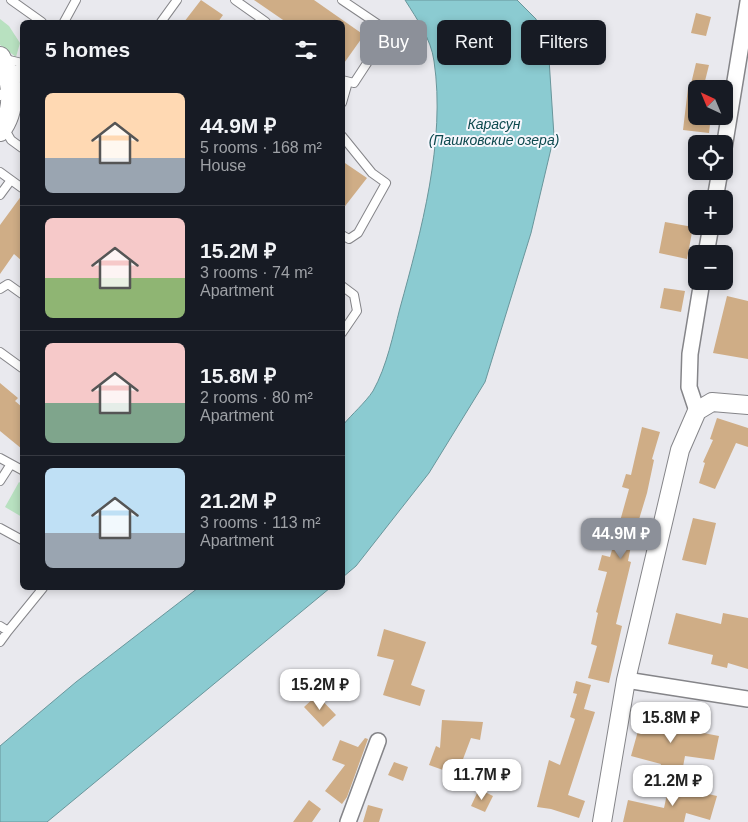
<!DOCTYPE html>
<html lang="en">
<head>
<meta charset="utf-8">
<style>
  :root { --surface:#171b24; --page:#20242c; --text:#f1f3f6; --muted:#9ea1a6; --line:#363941; --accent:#8c9099 }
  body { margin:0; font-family:Helvetica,sans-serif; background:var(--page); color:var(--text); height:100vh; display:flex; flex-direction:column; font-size:19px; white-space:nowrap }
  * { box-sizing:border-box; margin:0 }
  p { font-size:16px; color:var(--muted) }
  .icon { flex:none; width:28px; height:28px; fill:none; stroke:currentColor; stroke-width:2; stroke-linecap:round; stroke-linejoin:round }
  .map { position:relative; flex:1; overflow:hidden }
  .panel { position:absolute; left:20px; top:20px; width:325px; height:570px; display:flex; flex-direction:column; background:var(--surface); border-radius:8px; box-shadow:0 2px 8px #0003 }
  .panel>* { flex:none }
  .top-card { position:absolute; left:360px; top:20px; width:312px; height:45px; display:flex; gap:10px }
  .needle { width:32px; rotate:316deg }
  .controls { position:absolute; left:688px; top:80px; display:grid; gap:10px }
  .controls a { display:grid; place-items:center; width:45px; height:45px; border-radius:8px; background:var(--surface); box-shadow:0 2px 8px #0003; font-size:25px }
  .price { position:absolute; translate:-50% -42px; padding:0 11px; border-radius:10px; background:#fff; color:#222; font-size:16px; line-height:32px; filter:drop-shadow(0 1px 2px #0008) }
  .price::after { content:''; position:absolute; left:50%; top:30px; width:15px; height:11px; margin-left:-8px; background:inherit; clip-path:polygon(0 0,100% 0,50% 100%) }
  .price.on { background:var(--accent); color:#fff }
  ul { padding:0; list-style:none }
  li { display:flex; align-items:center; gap:15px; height:125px; padding:0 25px }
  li+li { border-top:1px solid var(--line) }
  li span { display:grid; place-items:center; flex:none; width:140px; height:100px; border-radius:8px; color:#555 }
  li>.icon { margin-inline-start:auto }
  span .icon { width:60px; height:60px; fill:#fffc; stroke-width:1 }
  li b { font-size:21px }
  h2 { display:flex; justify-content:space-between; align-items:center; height:60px; padding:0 25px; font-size:21px }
  .chip { padding:0 18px; border-radius:8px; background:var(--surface); box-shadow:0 2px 8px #0003; font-size:18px; line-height:45px }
  .chip.on { background:var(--accent); color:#fff }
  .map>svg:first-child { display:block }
</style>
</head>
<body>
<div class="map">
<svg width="748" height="822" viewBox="0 0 748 822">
  <rect width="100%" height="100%" fill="#e9e9ee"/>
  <path fill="#b8e1c0" d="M0 19 9 26 20 43 16 57 0 45Z
    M19 482 22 484V517L5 507Z"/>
  <path fill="#8bcbd1" stroke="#69969b" d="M405 0H517L536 19 549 59 554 136 531 233 485 382 429 473 356 566 343 577V425C352 414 365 403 373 391 387 366 393 335 400 308 421 232 446 141 434 61 431 39 417 19 405 0Z
    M198 588H330L47 822H0V746L76 682Z"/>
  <path fill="#cfad86" d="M201 0 223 15 218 22H184Z
    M254 0H314L364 35 342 66V22H286Z
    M696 13 711 17 706 36 691 33Z
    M696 63 709 65 703 89H696V116H711L709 133 683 130 688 88H690Z
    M342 161 367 178 342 210Z
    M22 195V261L14 254 0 274V225Z
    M665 222 693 227 687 259 659 253Z
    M664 288 685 291 681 312 660 308Z
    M727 296 748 301V359L713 353Z
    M0 383 18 398 15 401 22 407V449L0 431Z
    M717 418 748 428V447L736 443 715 489 699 483 705 463 703 462 713 440 710 439Z
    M642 427 660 432 652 459 654 460 647 493 637 526 635 525 628 561 631 562 616 624 622 626 609 683 588 678 597 646 591 644 598 613 596 612 607 572 598 570 602 555 610 557 629 489 622 487 626 474 631 475Z
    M693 518 716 523 706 565 682 560Z
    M676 613 721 624 723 613 748 618V669L728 663 727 668 711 664 713 655 668 644Z
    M384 629 426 642 411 685 425 690 420 706 383 695 394 660 377 656Z
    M576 681 591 685 584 709 595 712 568 795 585 801 579 818 551 809 537 807 549 760 560 765 575 719 570 717 577 694 573 693Z
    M317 695 336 715 323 727 304 707Z
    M643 713 664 718 662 725 719 736 714 760 685 756 682 772 660 768 661 764 631 756Z
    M442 720 483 722 480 740 471 738 457 775 429 765 436 746 440 748Z
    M365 738 368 739 347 797 342 804 325 791 345 765 332 760 340 740 358 747Z
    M394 762 408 767 403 781 388 775Z
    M669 785 717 796 710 820 686 813 684 822H623L628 800 664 808Z
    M479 789 493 796 485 812 471 806Z
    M309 800 321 809 312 822H293Z
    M368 805 383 809 379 822H363Z"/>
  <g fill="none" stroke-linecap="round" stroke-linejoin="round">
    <g stroke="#858589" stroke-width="10">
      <path id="service" d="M11 0 42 22
        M235 0 266 22
        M342 0 388 31 354 83 342 80
        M64 22 76 0
        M161 22 177 0
        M5 59 22 63
        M7 73 22 68
        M0 96 22 74
        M342 103 348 82
        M4 128 11 140 22 148
        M342 136 372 173 386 183 358 233 349 239 342 235
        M0 172 22 188
        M0 195 11 180
        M342 286 354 295 357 311 342 333
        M0 289 8 284 22 294
        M0 352 22 368
        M0 458 22 470
        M0 481 11 464
        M0 528 22 540
        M0 626 8 631 43 588
        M0 642 8 631"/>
    </g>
    <g stroke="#858589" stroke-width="18">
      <path id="minor" d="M724 148 748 2
        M715 199 720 171
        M706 254 711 226
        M697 411 689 387 690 354 702 281
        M626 680 748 699
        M348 822 378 741"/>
    </g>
    <g stroke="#858589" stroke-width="20">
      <path id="tertiary" d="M602 822 626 680 680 450 697 411 712 402 748 405"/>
    </g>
    <g stroke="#858589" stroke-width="22">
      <path id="secondary" d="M0 57C13 80 17 109 0 131"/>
    </g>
    <use href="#service" stroke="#fff" stroke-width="8"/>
    <use href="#minor" stroke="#fff" stroke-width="15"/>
    <use href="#tertiary" stroke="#fff" stroke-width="18"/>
    <use href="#secondary" stroke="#fff" stroke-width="20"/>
  </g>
  <g text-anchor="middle" stroke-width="4" stroke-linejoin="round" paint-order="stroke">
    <g font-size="14" font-style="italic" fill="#0d494e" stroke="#f6f6fc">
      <text x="494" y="129">Карасун<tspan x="494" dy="16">(Пашковские озера)</tspan></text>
    </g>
  </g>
</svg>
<div class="controls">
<a><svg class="needle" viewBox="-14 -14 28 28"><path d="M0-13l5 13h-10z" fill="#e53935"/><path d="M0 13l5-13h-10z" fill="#9ea1a6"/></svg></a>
<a><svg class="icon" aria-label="locate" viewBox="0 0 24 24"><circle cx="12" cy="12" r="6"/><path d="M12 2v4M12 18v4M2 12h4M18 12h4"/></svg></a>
<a>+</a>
<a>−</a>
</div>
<b class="price on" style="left:621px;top:560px">44.9M ₽</b>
<b class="price" style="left:320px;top:711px">15.2M ₽</b>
<b class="price" style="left:671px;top:744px">15.8M ₽</b>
<b class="price" style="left:482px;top:801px">11.7M ₽</b>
<b class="price" style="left:673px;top:807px">21.2M ₽</b>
<div class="top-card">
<a class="chip on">Buy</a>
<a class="chip">Rent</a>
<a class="chip">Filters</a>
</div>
<section class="panel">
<h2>5 homes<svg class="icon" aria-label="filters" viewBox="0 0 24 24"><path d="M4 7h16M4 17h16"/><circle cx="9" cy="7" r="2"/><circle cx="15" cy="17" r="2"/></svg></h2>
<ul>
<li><span style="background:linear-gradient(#ffd9b3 65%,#9aa5b1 0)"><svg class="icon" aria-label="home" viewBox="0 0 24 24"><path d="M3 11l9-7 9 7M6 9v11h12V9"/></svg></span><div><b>44.9M ₽</b><p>5 rooms · 168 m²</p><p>House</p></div></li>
<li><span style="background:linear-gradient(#f6c9c9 60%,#8fb573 0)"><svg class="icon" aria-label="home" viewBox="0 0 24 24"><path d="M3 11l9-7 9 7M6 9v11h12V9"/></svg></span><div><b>15.2M ₽</b><p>3 rooms · 74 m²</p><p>Apartment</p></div></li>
<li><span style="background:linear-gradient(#f6c9c9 60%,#7fa58c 0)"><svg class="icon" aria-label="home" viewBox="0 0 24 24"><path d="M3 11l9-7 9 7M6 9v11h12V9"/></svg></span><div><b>15.8M ₽</b><p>2 rooms · 80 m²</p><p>Apartment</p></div></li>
<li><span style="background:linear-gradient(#bfe0f5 65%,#9aa5b1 0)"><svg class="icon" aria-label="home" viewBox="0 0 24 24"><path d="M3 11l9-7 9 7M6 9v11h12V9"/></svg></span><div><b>21.2M ₽</b><p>3 rooms · 113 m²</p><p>Apartment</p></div></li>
</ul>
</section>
</div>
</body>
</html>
